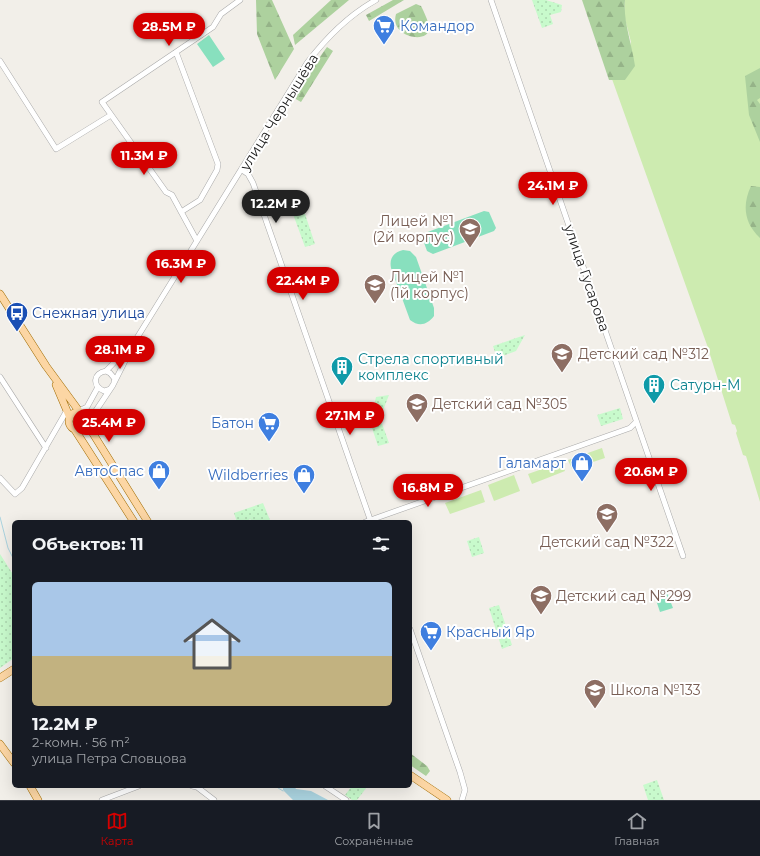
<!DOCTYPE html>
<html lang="ru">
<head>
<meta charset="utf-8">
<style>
  :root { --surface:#171b24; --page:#20242c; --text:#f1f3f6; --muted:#9ea1a6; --line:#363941; --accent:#d40000 }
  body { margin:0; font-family:Montserrat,sans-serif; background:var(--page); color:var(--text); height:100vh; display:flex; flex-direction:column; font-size:15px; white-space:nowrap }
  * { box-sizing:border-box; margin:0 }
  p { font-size:13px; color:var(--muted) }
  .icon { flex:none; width:22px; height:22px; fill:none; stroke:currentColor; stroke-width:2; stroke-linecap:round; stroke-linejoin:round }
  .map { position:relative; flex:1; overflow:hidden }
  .side { position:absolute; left:12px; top:520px; width:400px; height:268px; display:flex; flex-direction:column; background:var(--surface); border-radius:6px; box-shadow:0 4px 16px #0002 }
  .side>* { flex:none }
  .price { position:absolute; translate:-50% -34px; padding:0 9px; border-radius:14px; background:var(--accent); color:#fff; font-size:13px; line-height:26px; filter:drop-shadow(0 1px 2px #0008) }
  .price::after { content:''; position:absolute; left:50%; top:24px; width:12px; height:9px; margin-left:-6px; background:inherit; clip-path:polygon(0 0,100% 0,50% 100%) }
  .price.on { background:#222; color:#fff }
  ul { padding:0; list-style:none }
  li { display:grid; align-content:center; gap:8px; height:212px; padding:0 20px }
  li+li { border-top:1px solid var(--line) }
  li span { display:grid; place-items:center; height:124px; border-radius:6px; color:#555 }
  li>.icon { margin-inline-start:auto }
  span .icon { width:72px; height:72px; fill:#fffc; stroke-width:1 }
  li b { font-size:17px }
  h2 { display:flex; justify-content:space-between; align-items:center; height:48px; padding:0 20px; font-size:17px }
  .menu { display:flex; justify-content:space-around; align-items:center; height:56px; border-top:1px solid var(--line); background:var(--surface); font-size:11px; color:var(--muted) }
  .menu a { display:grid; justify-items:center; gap:2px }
  .menu .on { color:var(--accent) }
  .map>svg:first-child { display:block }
</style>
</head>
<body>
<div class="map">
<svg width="760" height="800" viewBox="0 0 760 800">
  <defs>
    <pattern id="forest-firs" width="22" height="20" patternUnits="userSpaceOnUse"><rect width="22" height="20" fill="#add19e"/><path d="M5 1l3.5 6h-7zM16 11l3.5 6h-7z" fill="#95b388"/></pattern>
    <pattern id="park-dots" width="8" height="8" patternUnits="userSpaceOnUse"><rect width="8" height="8" fill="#c8facc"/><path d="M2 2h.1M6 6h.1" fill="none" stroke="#acd6af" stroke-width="1.8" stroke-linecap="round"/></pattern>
  </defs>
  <rect width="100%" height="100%" fill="#f2efe9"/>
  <path fill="#cdebb0" d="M625 0H760V502L746 456 743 455 736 433 737 431 735 425 732 424 707 345 612 79 625 80 631 42 624 15Z
    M602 448 605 458 572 469 568 460Z
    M562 462 565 471 532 484 528 474Z
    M514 475 520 491 494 501 488 485Z
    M481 490 485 502 450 514 445 503Z"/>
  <path fill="url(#forest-firs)" d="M256 0H272L294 49 275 80 257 34Z
    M331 0H349L295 45 293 35Z
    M393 0H404L369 21 366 15Z
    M582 0H625C623 22 632 44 635 66L625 80H609Z
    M416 4 421 6C424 12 428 20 429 27 431 45 389 38 396 14Z
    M327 47 333 51 301 102 294 98 309 72Z
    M760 68V98L757 100 760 104V142L749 115 745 76Z
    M751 186 760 187V238C744 223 742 205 751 186Z
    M410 753 427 766 430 771 426 776 410 765Z"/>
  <path fill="url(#park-dots)" d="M532 0H546L562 5 561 12 550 15 553 24 542 28Z
    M300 199 315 244 305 247 289 203Z
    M525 335 516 351 497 358 493 346Z
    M389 395 380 418 389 443 378 446 370 422 376 397Z
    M620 408 623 419 601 426 597 415Z
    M263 503 270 520 253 522 250 519 247 522H237L234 513Z
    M479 537 484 553 472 557 467 541Z
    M0 554 14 576V658L0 668Z
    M499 605 512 645 502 649 489 608Z
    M657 780 664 800H648L643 785Z
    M352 786 367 787 357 800H352L345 795Z"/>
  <path fill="#88e0be" d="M209 35 225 59 213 67 197 44Z
    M484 211 489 212 496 228 494 231 433 254 427 251 423 240 425 233Z
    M403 250 410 251 416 257 434 308V316C427 325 419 327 410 320L391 268C389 258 394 252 403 250Z
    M666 590 673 608 660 612 654 594Z"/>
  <path fill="#aad3df" d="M294 786 296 789 311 791 328 800H293L283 790V787Z"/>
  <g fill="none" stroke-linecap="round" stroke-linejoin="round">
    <path stroke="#aad3df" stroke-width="1" d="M0 517 8 548 14 560
      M275 786 283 791"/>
    <g stroke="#a9a9a9" stroke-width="6">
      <path id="minor" d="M491 0 683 556
        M176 52 218 164 217 170 200 200 181 212
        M0 61 56 149 111 115
        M242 170 248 174 253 183 371 522
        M197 241 172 195 166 192 102 102 213 27 221 14 240 0
        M106 371 110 373 115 379 114 382
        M0 377 46 448
        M110 389 104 391C92 386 93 373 106 371L130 346
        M79 411 87 407 98 387
        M87 424 113 385 135 341 307 63C326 38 349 15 376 0
        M0 478 15 494 22 488 66 412
        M365 522 630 428 636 422
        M410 629 460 772 465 790 462 800
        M192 786 197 787 214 800
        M325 786 346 800
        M102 800 139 786"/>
    </g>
    <g stroke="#a06b00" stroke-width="8">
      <path id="major" d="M0 294 46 366 79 411
        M56 385 70 418
        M69 421a9 9 0 1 1 18 0a9 9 0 1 1-18 0Z
        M87 424 148 522
        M75 430 134 522
        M0 678 14 669
        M0 744 14 763
        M410 775 447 800
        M30 786 38 800"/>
    </g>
    <use href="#minor" stroke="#fff" stroke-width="5"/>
    <use href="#major" stroke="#fcd6a4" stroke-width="7"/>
  </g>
  <defs>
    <g id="supermarket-pin" transform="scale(1.15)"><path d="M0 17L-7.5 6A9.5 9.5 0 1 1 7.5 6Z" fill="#3f7fe0" stroke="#fff"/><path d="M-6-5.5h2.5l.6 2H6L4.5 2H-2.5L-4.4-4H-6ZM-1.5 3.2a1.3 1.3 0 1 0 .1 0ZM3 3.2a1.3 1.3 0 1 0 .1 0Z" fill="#fff"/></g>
    <g id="school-pin" transform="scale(1.15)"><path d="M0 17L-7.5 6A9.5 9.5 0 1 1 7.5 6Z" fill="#8d6e63" stroke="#fff"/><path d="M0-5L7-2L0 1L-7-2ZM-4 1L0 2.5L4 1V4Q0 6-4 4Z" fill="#fff"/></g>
    <g id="bus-pin" transform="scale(1.15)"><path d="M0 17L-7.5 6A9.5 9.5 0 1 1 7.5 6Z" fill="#1a4fb4" stroke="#fff"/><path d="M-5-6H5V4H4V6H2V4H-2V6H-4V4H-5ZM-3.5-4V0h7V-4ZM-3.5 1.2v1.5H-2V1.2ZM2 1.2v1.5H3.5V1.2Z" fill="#fff"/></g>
    <g id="building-pin" transform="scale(1.15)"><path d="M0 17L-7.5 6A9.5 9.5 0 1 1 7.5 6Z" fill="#0f9aa8" stroke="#fff"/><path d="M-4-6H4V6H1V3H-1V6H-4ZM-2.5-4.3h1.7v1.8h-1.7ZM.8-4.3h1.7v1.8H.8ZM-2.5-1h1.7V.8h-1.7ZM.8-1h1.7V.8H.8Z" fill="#fff"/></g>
    <g id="shop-pin" transform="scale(1.15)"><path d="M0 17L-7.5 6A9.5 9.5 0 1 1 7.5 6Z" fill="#3f7fe0" stroke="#fff"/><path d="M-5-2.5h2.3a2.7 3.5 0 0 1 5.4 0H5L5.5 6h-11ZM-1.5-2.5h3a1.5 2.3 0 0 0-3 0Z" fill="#fff"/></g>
  </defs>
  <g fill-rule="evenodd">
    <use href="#supermarket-pin" x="384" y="26"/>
    <use href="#school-pin" x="470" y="229"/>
    <use href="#school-pin" x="375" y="285"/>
    <use href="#bus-pin" x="17" y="313"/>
    <use href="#school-pin" x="562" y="354"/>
    <use href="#building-pin" x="342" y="367"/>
    <use href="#building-pin" x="654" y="385"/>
    <use href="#school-pin" x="417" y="404"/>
    <use href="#supermarket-pin" x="269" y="423"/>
    <use href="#shop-pin" x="582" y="463"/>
    <use href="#shop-pin" x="159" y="471"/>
    <use href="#shop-pin" x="304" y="475"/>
    <use href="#school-pin" x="607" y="514"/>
    <use href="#school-pin" x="541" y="596"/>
    <use href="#supermarket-pin" x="431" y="632"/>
    <use href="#school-pin" x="595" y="690"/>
  </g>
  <g text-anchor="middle" stroke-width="4" stroke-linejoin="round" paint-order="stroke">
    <g font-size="14" fill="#366cbe" stroke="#fff" text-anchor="end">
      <text x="400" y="31" text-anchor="start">Командор</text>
      <text x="254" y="428">Батон</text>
      <text x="566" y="468">Галамарт</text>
      <text x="144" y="476">АвтоСпас</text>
      <text x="288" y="480">Wildberries</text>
      <text x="446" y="637" text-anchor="start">Красный Яр</text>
    </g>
    <g font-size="14" fill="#222" stroke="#fff">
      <text transform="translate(279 112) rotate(-58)" y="5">улица Чернышёва</text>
      <text transform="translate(587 278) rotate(71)" y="5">улица Гусарова</text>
    </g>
    <g font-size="14" fill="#785e54" stroke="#fff" text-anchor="start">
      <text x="454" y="226" text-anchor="end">Лицей №1<tspan x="454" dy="16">(2й корпус)</tspan></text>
      <text x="390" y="282">Лицей №1<tspan x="390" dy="16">(1й корпус)</tspan></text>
      <text x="578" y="359">Детский сад №312</text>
      <text x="432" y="409">Детский сад №305</text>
      <text x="607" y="547" text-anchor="middle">Детский сад №322</text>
      <text x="556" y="601">Детский сад №299</text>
      <text x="610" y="695">Школа №133</text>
    </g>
    <g font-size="14" fill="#164399" stroke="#fff" text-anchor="start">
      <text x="32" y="318">Снежная улица</text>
    </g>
    <g font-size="14" fill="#0d838f" stroke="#fff" text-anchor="start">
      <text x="358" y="364">Стрела спортивный<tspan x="358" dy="16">комплекс</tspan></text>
      <text x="670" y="390">Сатурн-М</text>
    </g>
  </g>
</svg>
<b class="price" style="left:169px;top:47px">28.5M ₽</b>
<b class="price" style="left:144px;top:176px">11.3M ₽</b>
<b class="price" style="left:553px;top:206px">24.1M ₽</b>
<b class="price on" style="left:276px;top:224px">12.2M ₽</b>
<b class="price" style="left:181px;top:284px">16.3M ₽</b>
<b class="price" style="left:303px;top:301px">22.4M ₽</b>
<b class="price" style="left:120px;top:370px">28.1M ₽</b>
<b class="price" style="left:350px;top:436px">27.1M ₽</b>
<b class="price" style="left:109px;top:443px">25.4M ₽</b>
<b class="price" style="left:651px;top:492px">20.6M ₽</b>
<b class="price" style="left:428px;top:508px">16.8M ₽</b>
<section class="side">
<h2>Объектов: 11<svg class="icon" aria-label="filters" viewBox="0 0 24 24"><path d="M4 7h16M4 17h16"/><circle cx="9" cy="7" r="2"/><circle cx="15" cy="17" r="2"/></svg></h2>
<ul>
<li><span style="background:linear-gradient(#a9c7e8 60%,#c2b280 0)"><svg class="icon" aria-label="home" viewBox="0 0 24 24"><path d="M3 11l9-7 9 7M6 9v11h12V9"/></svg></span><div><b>12.2M ₽</b><p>2-комн. · 56 m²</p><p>улица Петра Словцова</p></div></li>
</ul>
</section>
</div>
<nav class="menu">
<a class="on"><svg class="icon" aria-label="map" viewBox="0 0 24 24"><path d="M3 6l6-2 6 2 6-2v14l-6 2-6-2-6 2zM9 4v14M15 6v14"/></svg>Карта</a>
<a><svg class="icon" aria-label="saved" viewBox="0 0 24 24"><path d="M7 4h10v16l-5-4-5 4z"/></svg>Сохранённые</a>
<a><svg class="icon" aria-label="home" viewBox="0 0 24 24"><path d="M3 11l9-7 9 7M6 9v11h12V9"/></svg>Главная</a>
</nav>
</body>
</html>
